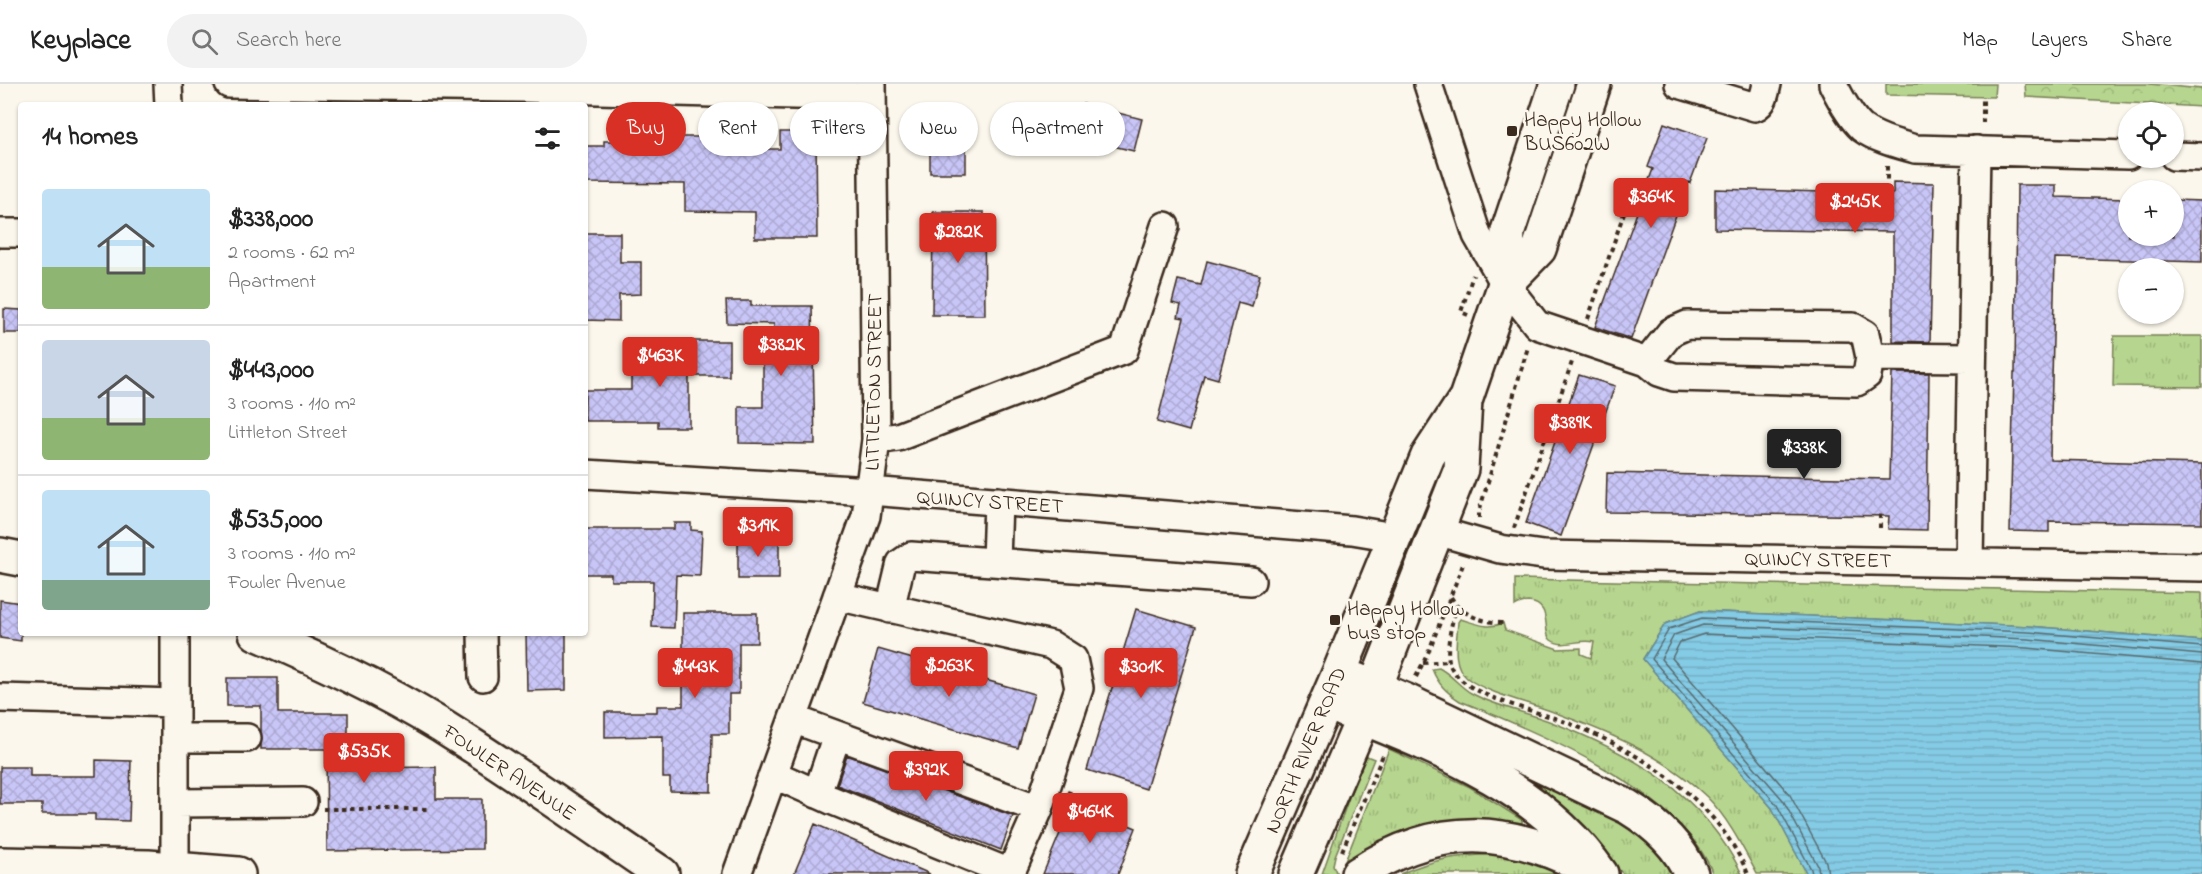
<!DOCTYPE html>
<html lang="en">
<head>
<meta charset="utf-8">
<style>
  :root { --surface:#fff; --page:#f2f2f2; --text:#222; --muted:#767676; --line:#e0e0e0; --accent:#d93025 }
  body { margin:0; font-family:"Indie Flower",sans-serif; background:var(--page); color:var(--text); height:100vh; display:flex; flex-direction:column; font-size:22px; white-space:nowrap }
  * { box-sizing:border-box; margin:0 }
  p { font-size:20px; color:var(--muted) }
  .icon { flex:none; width:33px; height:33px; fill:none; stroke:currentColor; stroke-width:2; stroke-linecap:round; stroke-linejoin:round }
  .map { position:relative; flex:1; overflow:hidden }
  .drawer { position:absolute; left:18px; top:18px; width:570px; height:534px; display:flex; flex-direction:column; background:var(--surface); border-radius:6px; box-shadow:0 2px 4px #0004 }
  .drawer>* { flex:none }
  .banner { position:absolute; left:606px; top:18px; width:570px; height:54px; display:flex; gap:12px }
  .fabs { position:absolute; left:2118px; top:18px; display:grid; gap:12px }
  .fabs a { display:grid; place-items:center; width:66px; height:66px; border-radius:50%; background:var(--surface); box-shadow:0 2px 4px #0004; font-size:30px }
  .price { position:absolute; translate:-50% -51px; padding:0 14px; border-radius:6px; background:var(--accent); color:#fff; font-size:20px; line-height:39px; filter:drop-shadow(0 2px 3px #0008) }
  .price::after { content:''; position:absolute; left:50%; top:36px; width:18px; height:14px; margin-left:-9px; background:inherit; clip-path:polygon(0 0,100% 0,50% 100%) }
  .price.active { background:#222; color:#fff }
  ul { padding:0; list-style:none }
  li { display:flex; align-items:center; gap:18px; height:150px; padding:0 24px }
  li+li { border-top:2px solid var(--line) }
  li span { display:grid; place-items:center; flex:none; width:168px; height:120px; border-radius:6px; color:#555 }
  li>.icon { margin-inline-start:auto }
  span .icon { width:72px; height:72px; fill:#fffc; stroke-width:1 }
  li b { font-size:26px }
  h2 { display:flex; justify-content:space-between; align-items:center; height:72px; padding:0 24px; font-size:26px }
  .tag { padding:0 21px; border-radius:27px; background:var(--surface); box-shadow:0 2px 4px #0004; font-size:21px; line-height:54px }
  .tag.active { background:var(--accent); color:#fff }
  header { display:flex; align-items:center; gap:36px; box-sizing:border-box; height:84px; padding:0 30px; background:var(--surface); border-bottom:2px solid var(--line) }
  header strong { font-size:28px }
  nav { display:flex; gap:33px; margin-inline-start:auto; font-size:21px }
  .search { width:420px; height:54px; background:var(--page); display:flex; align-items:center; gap:15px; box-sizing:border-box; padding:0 21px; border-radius:33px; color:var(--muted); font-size:22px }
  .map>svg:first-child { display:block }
</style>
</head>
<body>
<header>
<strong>Keyplace</strong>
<div class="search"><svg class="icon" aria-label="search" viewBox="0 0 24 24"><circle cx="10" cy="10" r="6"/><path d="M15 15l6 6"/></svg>Search here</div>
<nav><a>Map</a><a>Layers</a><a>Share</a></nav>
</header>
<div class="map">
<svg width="2202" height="790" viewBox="0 0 2202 790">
  <defs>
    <pattern id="grass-tufts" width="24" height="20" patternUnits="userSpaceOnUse" patternTransform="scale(1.5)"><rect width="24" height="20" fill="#b6d58e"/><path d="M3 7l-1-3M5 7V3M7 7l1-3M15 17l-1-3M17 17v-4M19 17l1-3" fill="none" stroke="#9db77a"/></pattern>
    <pattern id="forest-crowns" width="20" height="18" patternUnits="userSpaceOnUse" patternTransform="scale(1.5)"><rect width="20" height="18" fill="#b6d58e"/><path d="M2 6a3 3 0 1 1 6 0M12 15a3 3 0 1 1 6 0" fill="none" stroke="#9db77a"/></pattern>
    <pattern id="water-rules" width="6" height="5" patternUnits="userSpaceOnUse" patternTransform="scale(1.5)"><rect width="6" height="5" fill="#84cbe5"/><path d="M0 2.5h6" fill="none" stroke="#73aec4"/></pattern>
    <pattern id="building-cross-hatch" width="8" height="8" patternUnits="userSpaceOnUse" patternTransform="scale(1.5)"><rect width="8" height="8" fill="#c8c5f7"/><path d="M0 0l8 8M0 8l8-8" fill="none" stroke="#ada9d3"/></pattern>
  </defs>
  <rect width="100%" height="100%" fill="#fbf7ec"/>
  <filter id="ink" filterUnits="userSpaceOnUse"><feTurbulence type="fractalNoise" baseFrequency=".0167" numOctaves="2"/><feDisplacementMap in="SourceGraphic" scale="12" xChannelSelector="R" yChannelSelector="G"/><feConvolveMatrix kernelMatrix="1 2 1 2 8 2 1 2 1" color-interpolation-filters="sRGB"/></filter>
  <g filter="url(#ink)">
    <path fill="url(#grass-tufts)" stroke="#788056" stroke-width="1.5" d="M2114 252H2202V303L2113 302Z
      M1515 495 2202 509V557L2029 542 1700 527 1665 540 1643 575 1772 724 1807 790H1757C1743 764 1728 734 1707 713 1663 670 1605 647 1548 626 1525 618 1485 608 1467 594 1451 581 1457 556 1458 538L1460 535C1475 539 1488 546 1503 539L1505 546 1558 565 1581 564V570L1591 574 1594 558C1580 554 1563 565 1551 556 1541 548 1554 520 1528 518 1523 518 1519 519 1515 522Z
      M1439 584C1452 591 1459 602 1471 609 1496 623 1527 628 1554 639 1635 671 1702 709 1742 790H1713C1681 707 1538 648 1460 617 1446 608 1438 600 1432 585Z
      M1389 665 1470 703 1522 736V739C1449 730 1405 741 1344 780Z
      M1364 671 1374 675 1335 772 1333 781 1337 790H1322Z
      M1530 689 1579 713 1641 750 1659 768 1673 790H1623L1590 754 1528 703Z
      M1496 770 1536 779 1557 790H1400C1436 774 1457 772 1496 770Z"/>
    <path fill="url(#forest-crowns)" stroke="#788056" stroke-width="1.5" d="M2025 0H2149L2202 5V23L2026 13Z"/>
    <path fill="#b6d58e" stroke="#788056" stroke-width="1.5" d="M1886 0H1995L1994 13 1886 11Z"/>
    <path fill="url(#water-rules)" stroke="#678b95" stroke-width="1.5" d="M1700 527 2029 542 2202 557V790H1807L1772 724 1643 575 1665 540Z"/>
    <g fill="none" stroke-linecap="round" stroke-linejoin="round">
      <path stroke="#586a6e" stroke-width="1.5" d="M1812 790 1811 785 1777 721 1652 575 1669 545 1702 534 2028 548 2202 563
        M1819 790 1818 782 1783 716 1661 575 1674 551 1703 541 2028 555 2202 571
        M1828 790 1826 778 1790 711 1672 574 1680 558 1704 550 2027 564 2202 580"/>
    </g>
    <path fill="url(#building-cross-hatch)" stroke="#3b2a1e" stroke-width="1.5" d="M1083 20 1142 35 1134 67 1075 53Z
      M707 39H735V65H780V48H816L817 154H755V128L685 127V100L585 99V62H604V57H657V53H707Z
      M1664 39 1707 54 1690 99 1688 98 1631 255 1595 243 1653 85 1648 83Z
      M930 55H966V89H930Z
      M1893 98 1934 99 1930 258 1893 257V148L1715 145V105L1893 110Z
      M2017 101H2056V113L2128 115V152H2174V116L2202 117V178L2055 174 2050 376 2202 380V439L2049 437V448L2010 447 2014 289H2015Z
      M933 128H984L985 231H932Z
      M585 149H620V178H641V210L619 211V237L585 236Z
      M1207 177 1260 191 1252 223 1238 219 1218 295 1204 291 1189 347 1157 338 1184 234 1178 233 1181 221 1172 219 1178 196 1201 201Z
      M726 217H751V222H812L815 360 739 359V323H763V280H774V240L727 239Z
      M4 225 21 226V249H4Z
      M682 257H729V292H689V343H658V337H585V306H631V281H682Z
      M1892 289H1929L1927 446 1888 445 1889 432 1606 428 1607 389 1889 395Z
      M1579 291 1615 302 1561 452 1526 439Z
      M674 439H691V446L702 447 700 492 676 491 674 544 652 543 653 497H611V490H585V445H674Z
      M738 454H779V495H738Z
      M0 516 21 519V557L0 554Z
      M1136 525 1196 543 1146 705 1087 686Z
      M683 529H757V559H739V610H729V650H712L711 708 670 707V694H663V652L605 653V628H657V622H683Z
      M526 549H566V606L527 607Z
      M878 565 1034 610 1018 664 863 618Z
      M227 594H278V629H348V684L436 683V715H482V765L327 767 326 665H261V622H227Z
      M847 671 1013 732 1001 766 837 701Z
      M96 676 131 677 129 737 95 736V730H42V720H0V683H30V692H96Z
      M1073 718 1136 744 1118 790H1043Z
      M815 740 930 790H794Z"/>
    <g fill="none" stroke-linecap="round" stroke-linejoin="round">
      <g stroke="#3b2a1e" stroke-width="32">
        <path id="minor" d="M168 0 169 21
          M229 0 521 4 872 13
          M1428 0 1477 151 1505 200 1537 241 1647 278 1659 288 1674 293 1857 298 1867 291 1870 273 1865 250 1853 243 1687 241 1671 248 1647 278
          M1679 0 1755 23C1764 19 1765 8 1767 0
          M1833 0C1840 14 1850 33 1862 44 1877 55 1898 60 1915 65L2128 71
          M2174 72 2202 73
          M0 149H21
          M1870 273 1971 274
          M876 356 898 353 1124 266 1165 142
          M585 390 870 407 1352 446 1394 453
          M1437 447 1500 465 1543 471 2202 483
          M996 478 998 417
          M1969 478 1976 66
          M837 512 1051 561 1073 575 1079 604 1039 725 1010 790
          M890 525 901 479 911 472 1251 497
          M175 549V790
          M482 549 483 593
          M0 614 175 619
          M793 635 1039 725
          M176 654H247
          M773 690 831 716 1010 789
          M817 710 837 651
          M175 719 303 718
          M737 790 866 432 876 356 872 0"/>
      </g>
      <g stroke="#3b2a1e" stroke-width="38">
        <path id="major" d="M1505 200 1539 165 1594 0
          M0 471 21 475
          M256 549C327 579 398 613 462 655 530 698 595 745 662 790
          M1356 596 1404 616 1628 723C1654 739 1679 760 1691 790
          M1344 626C1438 664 1542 703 1601 790
          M0 780 148 783 238 790
          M1252 790 1339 589 1428 372 1466 314 1505 200 1508 147 1557 0
          M1296 790 1363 634 1461 385 1465 316
          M1358 790C1438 737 1511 742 1593 787"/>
      </g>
      <path stroke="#3b2a1e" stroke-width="4" stroke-dasharray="4.5 4.5" stroke-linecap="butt" d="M1983 39V13
        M1887 82V96
        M1468 231 1461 228 1473 191
        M1588 235 1632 105
        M1479 434V428L1528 263
        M1514 444 1572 278
        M1880 444V427
        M1451 513 1457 522C1452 536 1443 571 1452 585 1469 614 1535 626 1566 638 1640 668 1715 713 1748 790
        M1457 522C1471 534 1485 538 1503 539
        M1423 579 1448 577
        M1416 593 1428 569 1464 478
        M1067 708 1115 725
        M323 725H431
        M1342 767 1383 671"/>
      <use href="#minor" stroke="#fbf7ec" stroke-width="27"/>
      <use href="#major" stroke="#fbf7ec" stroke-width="33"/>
    </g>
  </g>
  <g fill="#3b2a1e" stroke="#fbf7ec" stroke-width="2">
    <rect x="1506" y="41" width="12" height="12" rx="3"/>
    <rect x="1329" y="530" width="12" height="12" rx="3"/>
  </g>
  <g text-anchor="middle" stroke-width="5" stroke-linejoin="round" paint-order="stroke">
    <g font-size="21" fill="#3b2a1e" stroke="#fbf7ec" text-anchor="start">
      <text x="1524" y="42">Happy Hollow<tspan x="1524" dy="24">BUS602W</tspan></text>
      <text x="1347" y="531">Happy Hollow<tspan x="1347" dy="24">bus stop</tspan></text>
    </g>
    <g font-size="21" fill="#3b2a1e" stroke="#fbf7ec">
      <text transform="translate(873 298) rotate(-89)" y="7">LITTLETON STREET</text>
      <text transform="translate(990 417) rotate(4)" y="7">QUINCY STREET</text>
      <text transform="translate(1818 475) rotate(1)" y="7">QUINCY STREET</text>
      <text transform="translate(1305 666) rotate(-67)" y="7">NORTH RIVER ROAD</text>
      <text transform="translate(510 688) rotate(34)" y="7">FOWLER AVENUE</text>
    </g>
  </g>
</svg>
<div class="fabs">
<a><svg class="icon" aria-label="locate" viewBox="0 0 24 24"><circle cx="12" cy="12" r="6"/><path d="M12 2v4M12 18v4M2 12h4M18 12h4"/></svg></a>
<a>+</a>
<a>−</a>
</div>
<b class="price" style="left:1651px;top:145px">$364K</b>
<b class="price" style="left:1855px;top:150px">$245K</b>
<b class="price" style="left:958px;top:180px">$282K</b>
<b class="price" style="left:781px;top:293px">$382K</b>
<b class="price" style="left:660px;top:304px">$463K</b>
<b class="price" style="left:1570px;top:371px">$389K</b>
<b class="price active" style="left:1804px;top:396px">$338K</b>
<b class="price" style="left:758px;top:474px">$319K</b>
<b class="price" style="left:949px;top:614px">$263K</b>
<b class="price" style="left:695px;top:615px">$443K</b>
<b class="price" style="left:1141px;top:615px">$301K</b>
<b class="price" style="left:364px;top:700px">$535K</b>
<b class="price" style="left:926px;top:718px">$392K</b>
<b class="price" style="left:1090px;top:760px">$464K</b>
<div class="banner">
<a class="tag active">Buy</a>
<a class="tag">Rent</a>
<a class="tag">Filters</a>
<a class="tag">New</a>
<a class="tag">Apartment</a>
</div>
<section class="drawer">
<h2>14 homes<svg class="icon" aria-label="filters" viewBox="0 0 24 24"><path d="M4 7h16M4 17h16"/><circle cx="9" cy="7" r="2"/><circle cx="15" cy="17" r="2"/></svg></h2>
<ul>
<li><span style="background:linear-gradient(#bfe0f5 65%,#8fb573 0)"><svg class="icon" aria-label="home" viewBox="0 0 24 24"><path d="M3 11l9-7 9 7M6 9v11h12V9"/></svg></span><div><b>$338,000</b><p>2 rooms · 62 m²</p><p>Apartment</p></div></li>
<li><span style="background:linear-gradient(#c9d6e8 65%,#8fb573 0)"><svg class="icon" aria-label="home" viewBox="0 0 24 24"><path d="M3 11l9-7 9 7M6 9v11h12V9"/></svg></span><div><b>$443,000</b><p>3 rooms · 110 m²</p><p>Littleton Street</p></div></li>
<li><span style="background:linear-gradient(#bfe0f5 75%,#7fa58c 0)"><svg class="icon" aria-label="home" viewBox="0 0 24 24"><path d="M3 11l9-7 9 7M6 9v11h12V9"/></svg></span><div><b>$535,000</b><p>3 rooms · 110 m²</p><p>Fowler Avenue</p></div></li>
</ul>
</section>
</div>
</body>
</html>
